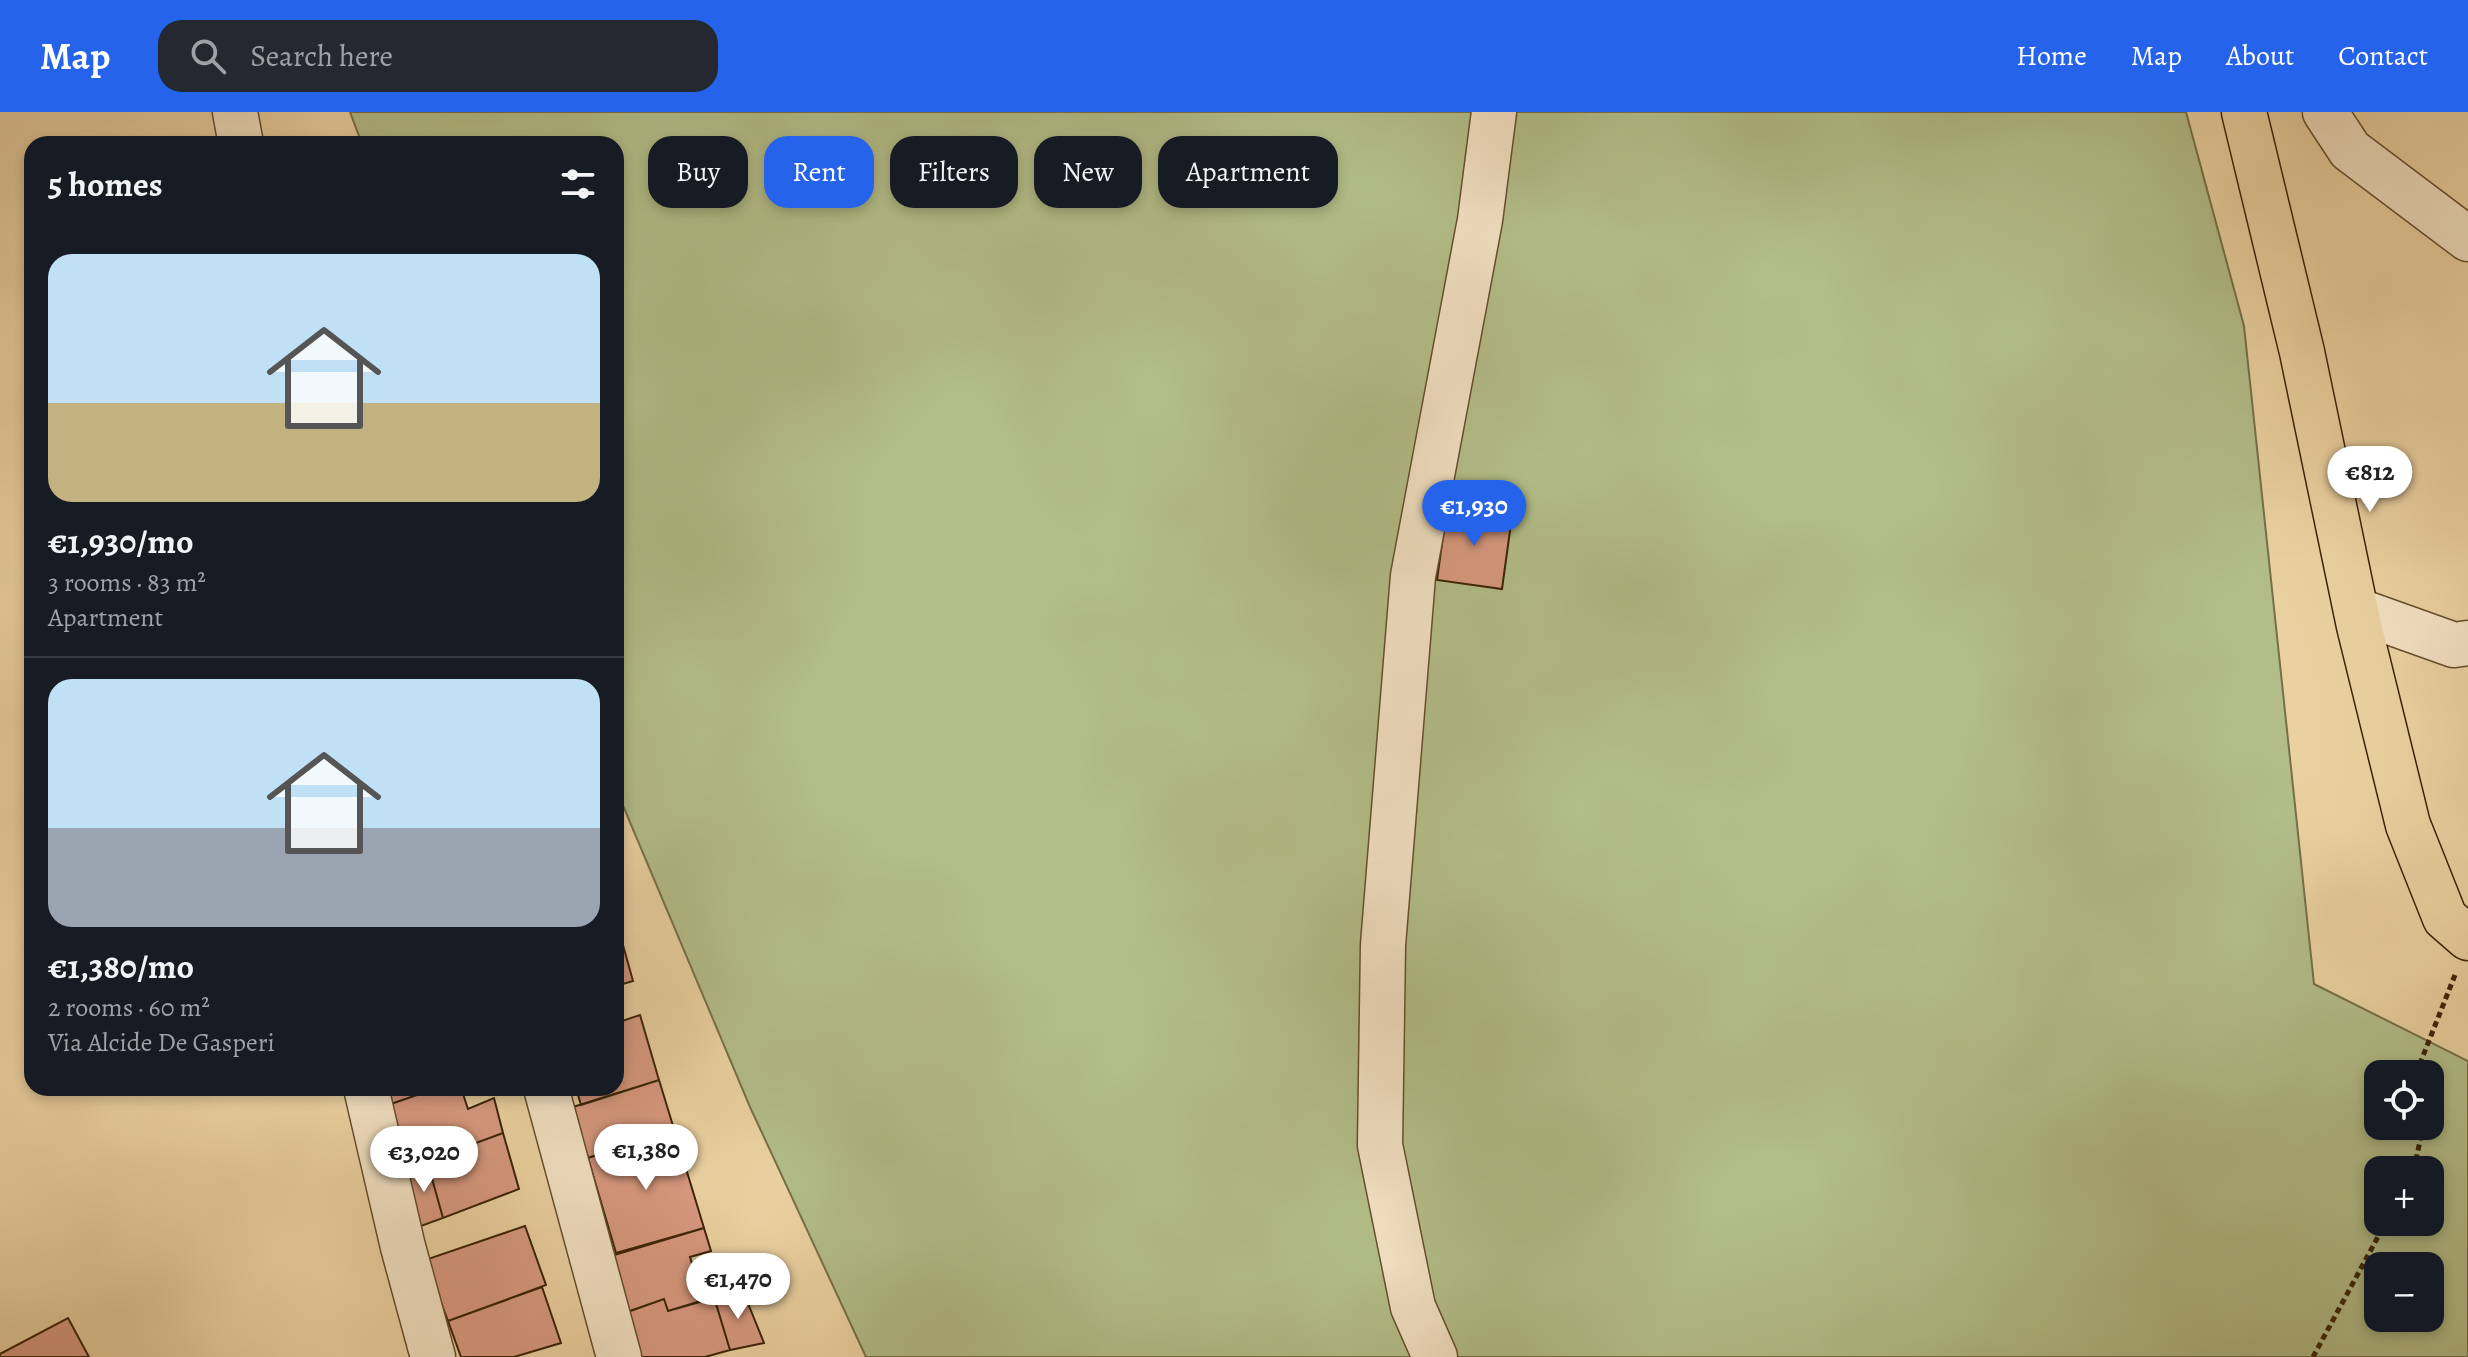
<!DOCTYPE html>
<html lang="en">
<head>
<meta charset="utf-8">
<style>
  :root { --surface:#171b24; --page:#242831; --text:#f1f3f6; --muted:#9ea1a6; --line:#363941; --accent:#2563eb }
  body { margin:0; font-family:Alegreya,serif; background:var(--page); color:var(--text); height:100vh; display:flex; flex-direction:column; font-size:30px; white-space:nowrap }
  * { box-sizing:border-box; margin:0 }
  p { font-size:26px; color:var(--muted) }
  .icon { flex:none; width:44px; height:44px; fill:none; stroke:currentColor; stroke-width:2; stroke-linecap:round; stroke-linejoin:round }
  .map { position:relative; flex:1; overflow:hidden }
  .sheet { position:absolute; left:24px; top:24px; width:600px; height:960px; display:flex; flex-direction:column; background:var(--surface); border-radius:24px; box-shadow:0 4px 12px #0003 }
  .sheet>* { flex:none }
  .hud { position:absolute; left:648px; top:24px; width:760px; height:72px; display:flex; gap:16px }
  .tools { position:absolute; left:2364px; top:948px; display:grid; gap:16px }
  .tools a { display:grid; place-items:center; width:80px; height:80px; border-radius:16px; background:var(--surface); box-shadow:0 4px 12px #0003; font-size:40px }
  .price { position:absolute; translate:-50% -68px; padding:0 18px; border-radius:28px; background:#fff; color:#222; font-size:26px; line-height:52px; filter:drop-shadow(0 2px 4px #0008) }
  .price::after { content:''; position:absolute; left:50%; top:48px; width:24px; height:18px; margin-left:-12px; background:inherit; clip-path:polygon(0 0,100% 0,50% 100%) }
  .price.selected { background:var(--accent); color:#fff }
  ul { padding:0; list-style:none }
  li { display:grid; align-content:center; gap:16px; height:424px; padding:0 24px }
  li+li { border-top:2px solid var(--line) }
  li span { display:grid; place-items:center; height:248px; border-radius:24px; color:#555 }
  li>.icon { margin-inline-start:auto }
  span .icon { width:144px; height:144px; fill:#fffc; stroke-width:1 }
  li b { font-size:34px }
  h2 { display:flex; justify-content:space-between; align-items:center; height:96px; padding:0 24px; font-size:34px }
  .pill { padding:0 28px; border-radius:24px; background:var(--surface); box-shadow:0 4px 12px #0003; font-size:28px; line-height:72px }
  .pill.selected { background:var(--accent); color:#fff }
  header { display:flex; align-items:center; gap:48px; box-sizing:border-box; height:112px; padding:0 40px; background:var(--accent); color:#fff }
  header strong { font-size:38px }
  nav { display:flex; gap:44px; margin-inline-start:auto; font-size:28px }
  .search { width:560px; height:72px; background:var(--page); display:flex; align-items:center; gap:20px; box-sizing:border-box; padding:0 28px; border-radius:24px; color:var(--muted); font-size:30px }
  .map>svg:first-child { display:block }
</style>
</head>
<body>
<header>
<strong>Map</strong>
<div class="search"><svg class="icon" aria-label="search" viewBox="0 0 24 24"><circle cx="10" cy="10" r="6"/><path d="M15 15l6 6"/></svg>Search here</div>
<nav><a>Home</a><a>Map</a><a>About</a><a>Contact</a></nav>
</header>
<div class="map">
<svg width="2468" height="1245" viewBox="0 0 2468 1245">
  <rect width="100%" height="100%" fill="#ebd1a1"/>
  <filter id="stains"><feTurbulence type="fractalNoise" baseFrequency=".0025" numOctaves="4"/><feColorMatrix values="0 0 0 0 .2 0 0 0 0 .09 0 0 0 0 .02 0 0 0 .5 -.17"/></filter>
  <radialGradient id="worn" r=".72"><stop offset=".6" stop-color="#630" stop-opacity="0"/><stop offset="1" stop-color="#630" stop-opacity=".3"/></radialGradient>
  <path fill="#b2bd88" stroke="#767047" stroke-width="2" fill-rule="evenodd" d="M350 0H2186L2244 214 2314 872 2468 949V1245H866L750 995 616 677V32H362ZM2378 962H2430V1014H2378ZM2378 1058H2430V1110H2378ZM2378 1154H2430V1206H2378Z"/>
  <path fill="#d89980" stroke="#3a2306" stroke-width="2" d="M1447 395 1512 404 1502 477 1437 468Z
    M616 808 633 869 616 874Z
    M640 903 659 968 581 993 576 976H616V911Z
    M659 968 674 1017 588 1046 573 995Z
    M383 976H437L388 993Z
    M437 976H461L468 997 494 986 503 1021 406 1057 388 993Z
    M674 1017 704 1116 616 1141 588 1046Z
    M503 1021 519 1077 443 1106 427 1049Z
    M427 1049 443 1106 421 1114 406 1057Z
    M525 1114 546 1173 448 1209 425 1148Z
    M704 1116 711 1139 690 1145 703 1189 668 1199 664 1187 627 1200 611 1144Z
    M542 1175 561 1231 514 1245H461L448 1209Z
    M743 1179 764 1231 730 1238 714 1185Z
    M714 1185 730 1238 705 1245H635L622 1202 664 1187 668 1199Z
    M68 1206 89 1245H0V1242Z"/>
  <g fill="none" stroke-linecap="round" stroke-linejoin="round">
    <g stroke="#664e2d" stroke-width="47">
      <path id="minor" d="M235 0 241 32
        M2325 0 2350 38 2468 127
        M2356 498 2454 533 2468 531
        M366 976 403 1135 433 1245
        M546 976 619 1245
        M1435 1245 1413 1195 1380 1033 1383 833 1413 464 1480 108 1494 0"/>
    </g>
    <g stroke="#3a2306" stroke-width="47">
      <path id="major" d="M2244 0 2302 240 2359 514 2408 713 2445 806 2468 826"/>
    </g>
    <path stroke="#3a2306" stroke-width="5" stroke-dasharray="6 4" stroke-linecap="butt" d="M2420 962 2419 954 2455 863
      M2414 1058 2423 1014
      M2313 1245 2386 1110"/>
    <use href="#minor" stroke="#f2e1c2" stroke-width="44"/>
    <use href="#major" stroke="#ebd1a1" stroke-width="44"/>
  </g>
  <rect width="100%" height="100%" filter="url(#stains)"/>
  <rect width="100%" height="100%" fill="url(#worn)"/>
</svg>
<div class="tools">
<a><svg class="icon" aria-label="locate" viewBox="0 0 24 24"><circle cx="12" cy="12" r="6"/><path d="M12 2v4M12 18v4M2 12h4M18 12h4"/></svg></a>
<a>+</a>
<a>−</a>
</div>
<b class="price" style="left:2370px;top:402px">€812</b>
<b class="price selected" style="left:1474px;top:436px">€1,930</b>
<b class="price" style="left:646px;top:1080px">€1,380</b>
<b class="price" style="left:424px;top:1082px">€3,020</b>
<b class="price" style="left:738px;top:1209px">€1,470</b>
<div class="hud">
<a class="pill">Buy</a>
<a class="pill selected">Rent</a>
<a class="pill">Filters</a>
<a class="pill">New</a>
<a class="pill">Apartment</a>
</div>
<section class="sheet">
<h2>5 homes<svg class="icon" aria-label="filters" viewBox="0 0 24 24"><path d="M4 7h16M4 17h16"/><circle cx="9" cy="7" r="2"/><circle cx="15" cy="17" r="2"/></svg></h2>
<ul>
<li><span style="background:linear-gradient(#bfe0f5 60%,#c2b280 0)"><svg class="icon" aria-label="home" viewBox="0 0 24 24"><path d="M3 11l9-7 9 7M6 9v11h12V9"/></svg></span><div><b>€1,930/mo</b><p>3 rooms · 83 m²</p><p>Apartment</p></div></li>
<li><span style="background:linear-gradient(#bfe0f5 60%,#9aa5b1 0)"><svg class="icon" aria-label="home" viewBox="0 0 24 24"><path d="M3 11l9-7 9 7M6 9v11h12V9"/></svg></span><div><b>€1,380/mo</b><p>2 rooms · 60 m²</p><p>Via Alcide De Gasperi</p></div></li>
</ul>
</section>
</div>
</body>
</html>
